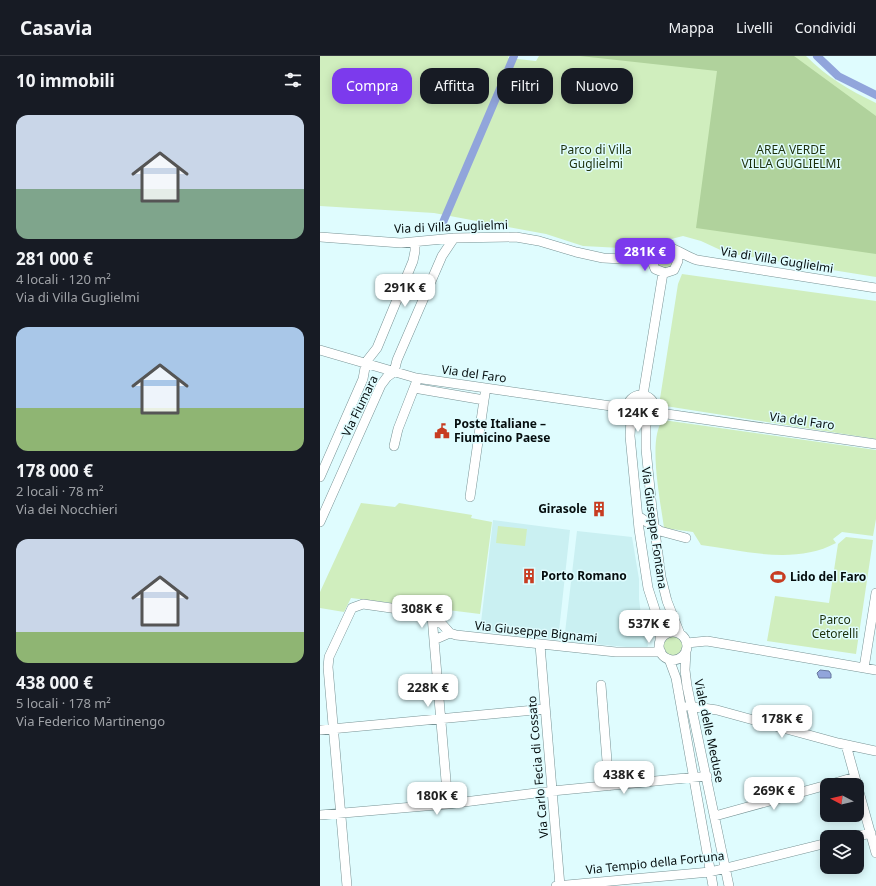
<!DOCTYPE html>
<html lang="it">
<head>
<meta charset="utf-8">
<style>
  :root { --surface:#171b24; --page:#242831; --text:#f1f3f6; --muted:#9ea1a6; --line:#363941; --accent:#7c3aed }
  body { margin:0; font-family:"Noto Sans",sans-serif; background:var(--page); color:var(--text); height:100vh; display:flex; flex-direction:column; font-size:15px; white-space:nowrap }
  * { box-sizing:border-box; margin:0 }
  p { font-size:13px; color:var(--muted) }
  .icon { flex:none; width:22px; height:22px; fill:none; stroke:currentColor; stroke-width:2; stroke-linecap:round; stroke-linejoin:round }
  .map { position:relative; flex:1; overflow:hidden }
  .details { display:flex; flex-direction:column; background:var(--surface); width:320px }
  .details>* { flex:none }
  .banner { position:absolute; left:12px; top:12px; width:380px; height:36px; display:flex; gap:8px }
  .needle { width:26px; rotate:277deg }
  .tools { position:absolute; left:500px; top:722px; display:grid; gap:8px }
  .tools a { display:grid; place-items:center; width:44px; height:44px; border-radius:8px; background:var(--surface); box-shadow:0 2px 10px #0003; font-size:20px }
  .price { position:absolute; translate:-50% -34px; padding:0 9px; border-radius:8px; background:#fff; color:#222; font-size:13px; line-height:26px; filter:drop-shadow(0 1px 2px #0008) }
  .price::after { content:''; position:absolute; left:50%; top:24px; width:12px; height:9px; margin-left:-6px; background:inherit; clip-path:polygon(0 0,100% 0,50% 100%) }
  .price.selected { background:var(--accent); color:#fff }
  ul { padding:0; list-style:none }
  li { display:grid; align-content:center; gap:8px; height:212px; padding:0 16px }
  li span { display:grid; place-items:center; height:124px; border-radius:12px; color:#555 }
  li>.icon { margin-inline-start:auto }
  span .icon { width:72px; height:72px; fill:#fffc; stroke-width:1 }
  li b { font-size:17px }
  h2 { display:flex; justify-content:space-between; align-items:center; height:48px; padding:0 16px; font-size:17px }
  .tag { padding:0 14px; border-radius:12px; background:var(--surface); box-shadow:0 2px 10px #0003; font-size:14px; line-height:36px }
  .tag.selected { background:var(--accent); color:#fff }
  header { display:flex; align-items:center; gap:24px; box-sizing:border-box; height:56px; padding:0 20px; background:var(--surface); border-bottom:1px solid var(--line) }
  header strong { font-size:19px }
  nav { display:flex; gap:22px; margin-inline-start:auto; font-size:14px }
  main { display:flex; flex:1; min-height:0 }
  .map>svg:first-child { display:block }
</style>
</head>
<body>
<header>
<strong>Casavia</strong>
<nav><a>Mappa</a><a>Livelli</a><a>Condividi</a></nav>
</header>
<main>
<section class="details">
<h2>10 immobili<svg class="icon" aria-label="filters" viewBox="0 0 24 24"><path d="M4 7h16M4 17h16"/><circle cx="9" cy="7" r="2"/><circle cx="15" cy="17" r="2"/></svg></h2>
<ul>
<li><span style="background:linear-gradient(#c9d6e8 60%,#7fa58c 0)"><svg class="icon" aria-label="home" viewBox="0 0 24 24"><path d="M3 11l9-7 9 7M6 9v11h12V9"/></svg></span><div><b>281 000 €</b><p>4 locali · 120 m²</p><p>Via di Villa Guglielmi</p></div></li>
<li><span style="background:linear-gradient(#a9c7e8 65%,#8fb573 0)"><svg class="icon" aria-label="home" viewBox="0 0 24 24"><path d="M3 11l9-7 9 7M6 9v11h12V9"/></svg></span><div><b>178 000 €</b><p>2 locali · 78 m²</p><p>Via dei Nocchieri</p></div></li>
<li><span style="background:linear-gradient(#c9d6e8 75%,#8fb573 0)"><svg class="icon" aria-label="home" viewBox="0 0 24 24"><path d="M3 11l9-7 9 7M6 9v11h12V9"/></svg></span><div><b>438 000 €</b><p>5 locali · 178 m²</p><p>Via Federico Martinengo</p></div></li>
</ul>
</section>
<div class="map">
<svg width="556" height="830" viewBox="0 0 556 830">
  <rect width="100%" height="100%" fill="#dffcfe"/>
  <path fill="#caf0f2" d="M173 464 250 474 238 584 160 575Z
    M257 475 312 481 319 523V543L323 575 328 589 327 593 244 585Z"/>
  <path fill="#d0eebe" d="M0 0H189L188 2 216 5 219 0H486C507 21 529 34 556 47V221L407 197 381 185 363 180 324 190 301 192 263 190 226 178 114 157 0 150Z
    M347 193 355 199 353 210 342 213 335 207C336 197 337 196 347 193Z
    M362 218 556 245V383L339 349 358 228Z
    M343 364 556 394V463L553 480 522 476 513 483 516 487C475 509 425 495 381 489L373 476 344 472C341 448 327 382 343 364Z
    M41 447 75 451 79 447 152 459 151 462 172 466 160 558 31 542 24 556 0 552V536Z
    M178 470 207 473 205 490 176 487Z
    M526 481 553 484 536 598 447 585 455 540 509 547 518 488Z
    M343 590a10 10 0 1 1 20 0a10 10 0 1 1-20 0Z"/>
  <path fill="#b0d29c" d="M260 0H474L556 60V198L376 172 397 15Z"/>
  <path fill="#91a5db" stroke="#67779e" d="M500 614 509 615 511 618V622H499L497 617Z"/>
  <g fill="none" stroke-linecap="round" stroke-linejoin="round">
    <path stroke="#91a5db" stroke-width="8" d="M497 0 518 20 556 39
      M121 171 194 0"/>
    <g stroke="#789395" stroke-width="10">
      <path id="minor" d="M0 181 81 187 134 182 196 181 219 185 256 196 283 202 302 203 332 199
        M355 194 358 205 354 214 345 217 335 213 332 205V197C345 181 362 200 377 204L556 232
        M0 294 96 322 291 350 307 356
        M94 332 164 344 165 338
        M323 339 343 217
        M307 353a14 14 0 1 1 28 0a14 14 0 1 1-28 0Z
        M333 359 347 358 556 388
        M311 363 310 380 319 473 328 532 340 569V584
        M326 367V393L332 453 341 521 347 545 360 578
        M74 390 78 373 96 327
        M0 421 43 323 46 306 57 292 93 205 95 195V186
        M150 441 164 344
        M318 460 340 475 366 482
        M0 466 61 329 67 321 74 316 77 304 122 200 134 182
        M112 560 114 584
        M339 590a14 14 0 1 1 28 0a14 14 0 1 1-28 0Z
        M367 587 387 585 556 614
        M220 589 240 830
        M366 594 365 614 367 630 409 830
        M349 603 356 622 393 830
        M544 612 556 537
        M281 629 289 730
        M368 650 397 654 518 687 556 695
        M0 674 225 653
        M526 689 556 797
        M508 729 535 721
        M128 748 114 584 130 577
        M0 759 128 748 232 735 387 720
        M395 760 507 729
        M533 781 551 777
        M27 830 8 611 9 601 32 552 43 548 106 557 122 568 130 577 136 579 296 596H341
        M236 830 390 816 507 787"/>
    </g>
    <use href="#minor" stroke="#fff" stroke-width="9"/>
  </g>
  <defs>
    <g id="civic-bare" transform="scale(1.2)"><path d="M-.6-6.5H3V-4.5H.6V-3L4-1V1h2V6H-6V1h2V-1L-.6-3ZM-1.2 2.5V6h2.4V2.5Z" fill="#c73c21" stroke="#dffcfe" stroke-width="2.5" paint-order="stroke"/></g>
    <g id="building-bare" transform="scale(1.2)"><path d="M-4-6H4V6H1V3H-1V6H-4ZM-2.5-4.3h1.7v1.8h-1.7ZM.8-4.3h1.7v1.8H.8ZM-2.5-1h1.7V.8h-1.7ZM.8-1h1.7V.8H.8Z" fill="#c73c21" stroke="#dffcfe" stroke-width="2.5" paint-order="stroke"/></g>
    <g id="stadium-bare" transform="scale(1.2)"><path d="M0-5a6.5 5 0 1 0 0 10a6.5 5 0 1 0 0-10ZM-3.5-1.8h7v3.6h-7Z" fill="#c73c21" stroke="#dffcfe" stroke-width="2.5" paint-order="stroke"/></g>
  </defs>
  <g fill-rule="evenodd">
    <use href="#civic-bare" x="122" y="375"/>
    <use href="#building-bare" x="279" y="453"/>
    <use href="#building-bare" x="209" y="520"/>
    <use href="#stadium-bare" x="458" y="521"/>
  </g>
  <g text-anchor="middle" stroke-width="3" stroke-linejoin="round" paint-order="stroke">
    <g font-size="12" fill="#1b300a" stroke="#dffcfe">
      <text x="276" y="98">Parco di Villa<tspan x="276" dy="14">Guglielmi</tspan></text>
      <text x="471" y="98">AREA VERDE<tspan x="471" dy="14">VILLA GUGLIELMI</tspan></text>
      <text x="515" y="568">Parco<tspan x="515" dy="14">Cetorelli</tspan></text>
    </g>
    <g font-size="12" fill="#050d0e" stroke="#dffcfe">
      <text transform="translate(131 171) rotate(-2)" y="4">Via di Villa Guglielmi</text>
      <text transform="translate(457 204) rotate(9)" y="4">Via di Villa Guglielmi</text>
      <text transform="translate(154 318) rotate(8)" y="4">Via del Faro</text>
      <text transform="translate(40 350) rotate(-64)" y="4">Via Fiumara</text>
      <text transform="translate(482 365) rotate(8)" y="4">Via del Faro</text>
      <text transform="translate(334 472) rotate(82)" y="4">Via Giuseppe Fontana</text>
      <text transform="translate(216 576) rotate(6)" y="4">Via Giuseppe Bignami</text>
      <text transform="translate(389 675) rotate(78)" y="4">Viale delle Meduse</text>
      <text transform="translate(218 711) rotate(-95)" y="4">Via Carlo Fecia di Cossato</text>
      <text transform="translate(335 807) rotate(-6)" y="4">Via Tempio della Fortuna</text>
    </g>
    <g font-size="12" font-weight="bold" fill="#050d0e" stroke="#dffcfe" text-anchor="start">
      <text x="134" y="372">Poste Italiane –<tspan x="134" dy="14">Fiumicino Paese</tspan></text>
      <text x="267" y="457" text-anchor="end">Girasole</text>
      <text x="221" y="524">Porto Romano</text>
      <text x="470" y="525">Lido del Faro</text>
    </g>
  </g>
</svg>
<div class="tools">
<a><svg class="needle" viewBox="-14 -14 28 28"><path d="M0-13l5 13h-10z" fill="#e53935"/><path d="M0 13l5-13h-10z" fill="#9ea1a6"/></svg></a>
<a><svg class="icon" aria-label="layers" viewBox="0 0 24 24"><path d="M12 4l9 5-9 5-9-5zM3 14l9 5 9-5"/></svg></a>
</div>
<b class="price selected" style="left:325px;top:216px">281K €</b>
<b class="price" style="left:85px;top:252px">291K €</b>
<b class="price" style="left:318px;top:377px">124K €</b>
<b class="price" style="left:102px;top:573px">308K €</b>
<b class="price" style="left:329px;top:588px">537K €</b>
<b class="price" style="left:108px;top:652px">228K €</b>
<b class="price" style="left:462px;top:683px">178K €</b>
<b class="price" style="left:304px;top:739px">438K €</b>
<b class="price" style="left:454px;top:755px">269K €</b>
<b class="price" style="left:117px;top:760px">180K €</b>
<div class="banner">
<a class="tag selected">Compra</a>
<a class="tag">Affitta</a>
<a class="tag">Filtri</a>
<a class="tag">Nuovo</a>
</div>
</div>
</main>
</body>
</html>
